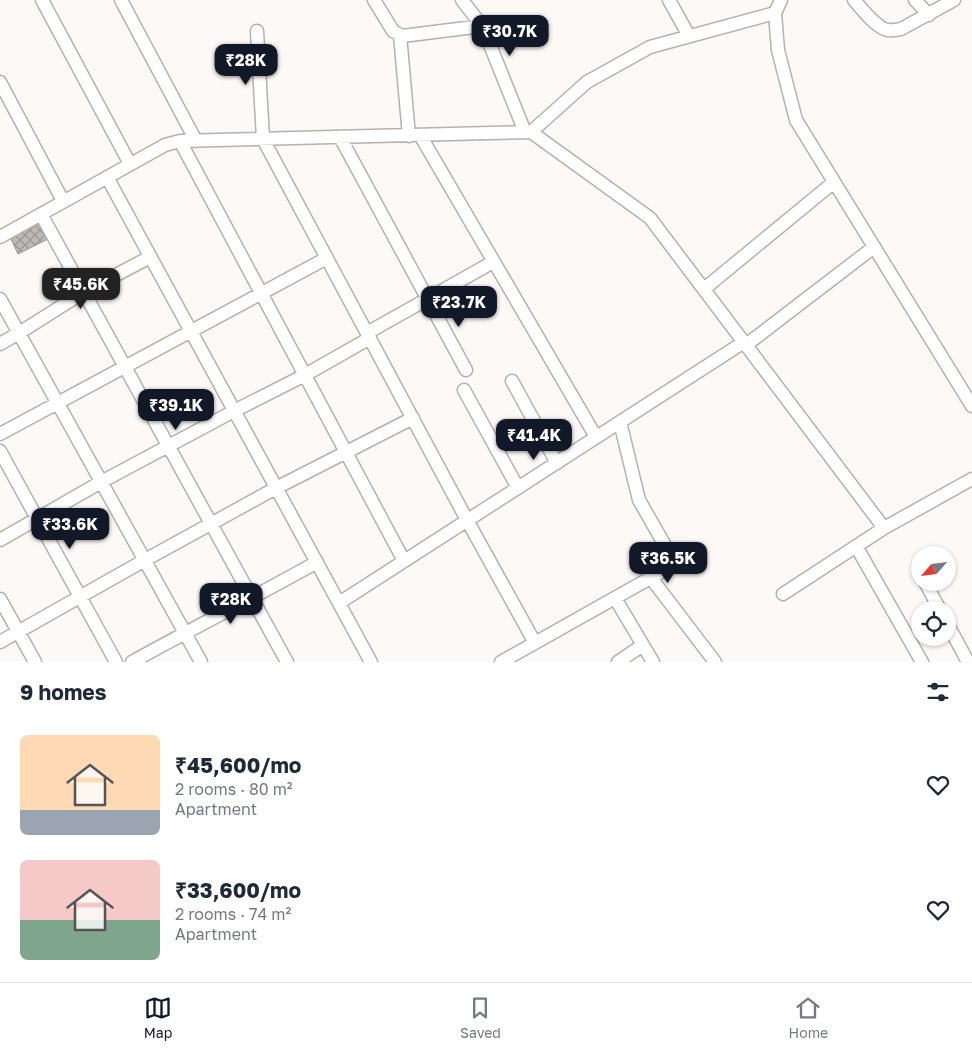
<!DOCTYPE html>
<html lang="en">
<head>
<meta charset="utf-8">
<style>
  :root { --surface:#fff; --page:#f2f2f3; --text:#1f2937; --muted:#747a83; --line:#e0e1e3; --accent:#111827 }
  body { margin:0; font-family:"Golos Text",sans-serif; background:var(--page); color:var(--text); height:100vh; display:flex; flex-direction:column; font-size:19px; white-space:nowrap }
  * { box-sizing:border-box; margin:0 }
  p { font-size:16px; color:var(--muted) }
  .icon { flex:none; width:28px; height:28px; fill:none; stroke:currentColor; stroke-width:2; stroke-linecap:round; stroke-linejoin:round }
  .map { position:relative; height:662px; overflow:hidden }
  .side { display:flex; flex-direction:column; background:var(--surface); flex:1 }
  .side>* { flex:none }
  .needle { width:32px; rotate:242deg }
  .controls { position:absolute; left:911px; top:546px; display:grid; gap:10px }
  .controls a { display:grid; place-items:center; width:45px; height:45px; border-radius:50%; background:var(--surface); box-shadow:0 1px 4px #0004; font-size:25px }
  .price { position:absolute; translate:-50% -42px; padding:0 11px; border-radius:10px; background:var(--accent); color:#fff; font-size:16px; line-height:32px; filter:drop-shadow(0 1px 2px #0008) }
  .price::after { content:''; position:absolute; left:50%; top:30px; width:15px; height:11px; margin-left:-8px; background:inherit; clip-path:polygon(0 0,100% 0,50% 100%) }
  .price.active { background:#222; color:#fff }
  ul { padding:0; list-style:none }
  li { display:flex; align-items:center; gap:15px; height:125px; padding:0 20px }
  li span { display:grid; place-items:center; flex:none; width:140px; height:100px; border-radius:8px; color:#555 }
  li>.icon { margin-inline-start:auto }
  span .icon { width:60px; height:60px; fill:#fffc; stroke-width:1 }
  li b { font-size:21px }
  h2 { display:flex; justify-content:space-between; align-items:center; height:60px; padding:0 20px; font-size:21px }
  .dock { display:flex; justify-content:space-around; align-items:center; height:70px; border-top:1px solid var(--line); background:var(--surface); font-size:14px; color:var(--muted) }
  .dock a { display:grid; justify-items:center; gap:2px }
  .dock .active { color:var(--accent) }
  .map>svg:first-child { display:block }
</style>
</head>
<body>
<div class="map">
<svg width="972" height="662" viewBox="0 0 972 662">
  <defs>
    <pattern id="building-cross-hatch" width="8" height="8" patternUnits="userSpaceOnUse" patternTransform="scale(1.25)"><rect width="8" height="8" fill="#bcb9b7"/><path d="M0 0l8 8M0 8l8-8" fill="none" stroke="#9a9896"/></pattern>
  </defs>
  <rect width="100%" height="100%" fill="#fdf9f7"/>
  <path fill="url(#building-cross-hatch)" stroke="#9d9a97" d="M39 222 48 239 18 254 10 237Z"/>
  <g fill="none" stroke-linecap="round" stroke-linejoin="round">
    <g stroke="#b4b1ae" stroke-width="15">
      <path id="street" d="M42 0 130 164
        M121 0 196 141
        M374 0 393 31 402 36 482 26
        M462 0 482 26 486 35 525 132
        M669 0 689 36
        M854 0C862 9 876 28 888 30 893 31 896 30 901 29L954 0
        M915 0 929 15
        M775 13 781 0
        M257 31 263 139 467 520 535 643
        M400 35 409 136
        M0 82 63 201
        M531 132 587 82 650 47 775 13 778 50 796 120 972 406
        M420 135 596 437
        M340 137 466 370
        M180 141 404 561
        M107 177 371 662
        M41 214 287 662
        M0 237 165 145 180 141 531 132 650 218 884 528 972 479
        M704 289 834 182
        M0 299 201 662
        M367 333 493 262
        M0 344 19 333 84 292 150 257
        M746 345 874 247
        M512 381 557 463
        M464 390 518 488
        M0 434 327 258
        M0 451 116 662
        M0 540 101 482 234 411 305 375 370 338
        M856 546 922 662
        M651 578 715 662
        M925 582 940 610
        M783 594 884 528
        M615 598 653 662
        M0 599 35 662
        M339 603 744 342
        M948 625 968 662
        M0 642 145 560 276 488 413 418
        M132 662C193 628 255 597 317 562
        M501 662 668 568C672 564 673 562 671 556L639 500 620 422
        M618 662 643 645"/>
    </g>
    <use href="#street" stroke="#fff" stroke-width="12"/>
  </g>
</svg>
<div class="controls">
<a><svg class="needle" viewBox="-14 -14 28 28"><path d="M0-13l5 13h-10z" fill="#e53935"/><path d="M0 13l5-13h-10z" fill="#747a83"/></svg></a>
<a><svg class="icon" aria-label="locate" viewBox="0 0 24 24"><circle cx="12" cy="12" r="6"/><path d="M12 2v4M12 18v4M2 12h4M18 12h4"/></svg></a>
</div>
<b class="price" style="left:510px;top:57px">₹30.7K</b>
<b class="price" style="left:246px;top:86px">₹28K</b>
<b class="price active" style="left:81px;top:310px">₹45.6K</b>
<b class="price" style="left:459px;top:328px">₹23.7K</b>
<b class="price" style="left:176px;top:431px">₹39.1K</b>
<b class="price" style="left:534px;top:461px">₹41.4K</b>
<b class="price" style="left:70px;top:550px">₹33.6K</b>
<b class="price" style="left:668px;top:584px">₹36.5K</b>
<b class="price" style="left:231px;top:625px">₹28K</b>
</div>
<section class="side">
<h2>9 homes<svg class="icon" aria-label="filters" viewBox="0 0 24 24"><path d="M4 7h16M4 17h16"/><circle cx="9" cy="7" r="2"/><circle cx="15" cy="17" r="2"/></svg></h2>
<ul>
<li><span style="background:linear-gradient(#ffd9b3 75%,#9aa5b1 0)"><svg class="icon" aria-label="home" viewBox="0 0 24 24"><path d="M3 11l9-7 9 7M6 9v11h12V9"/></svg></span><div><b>₹45,600/mo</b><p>2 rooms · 80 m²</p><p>Apartment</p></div><svg class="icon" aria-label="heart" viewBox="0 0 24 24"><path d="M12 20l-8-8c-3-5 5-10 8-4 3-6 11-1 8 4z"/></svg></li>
<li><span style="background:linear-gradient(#f6c9c9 60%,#7fa58c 0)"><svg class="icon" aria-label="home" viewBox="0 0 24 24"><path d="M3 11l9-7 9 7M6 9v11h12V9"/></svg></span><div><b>₹33,600/mo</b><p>2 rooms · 74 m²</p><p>Apartment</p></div><svg class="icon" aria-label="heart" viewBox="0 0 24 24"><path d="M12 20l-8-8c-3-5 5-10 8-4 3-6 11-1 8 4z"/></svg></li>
</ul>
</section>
<nav class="dock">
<a class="active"><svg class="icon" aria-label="map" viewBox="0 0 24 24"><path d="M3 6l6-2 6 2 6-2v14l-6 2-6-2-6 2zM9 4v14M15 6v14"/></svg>Map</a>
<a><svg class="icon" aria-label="saved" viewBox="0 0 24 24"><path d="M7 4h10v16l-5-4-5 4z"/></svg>Saved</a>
<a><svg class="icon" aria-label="home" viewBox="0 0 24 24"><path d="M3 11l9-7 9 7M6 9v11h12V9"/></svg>Home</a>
</nav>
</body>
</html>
